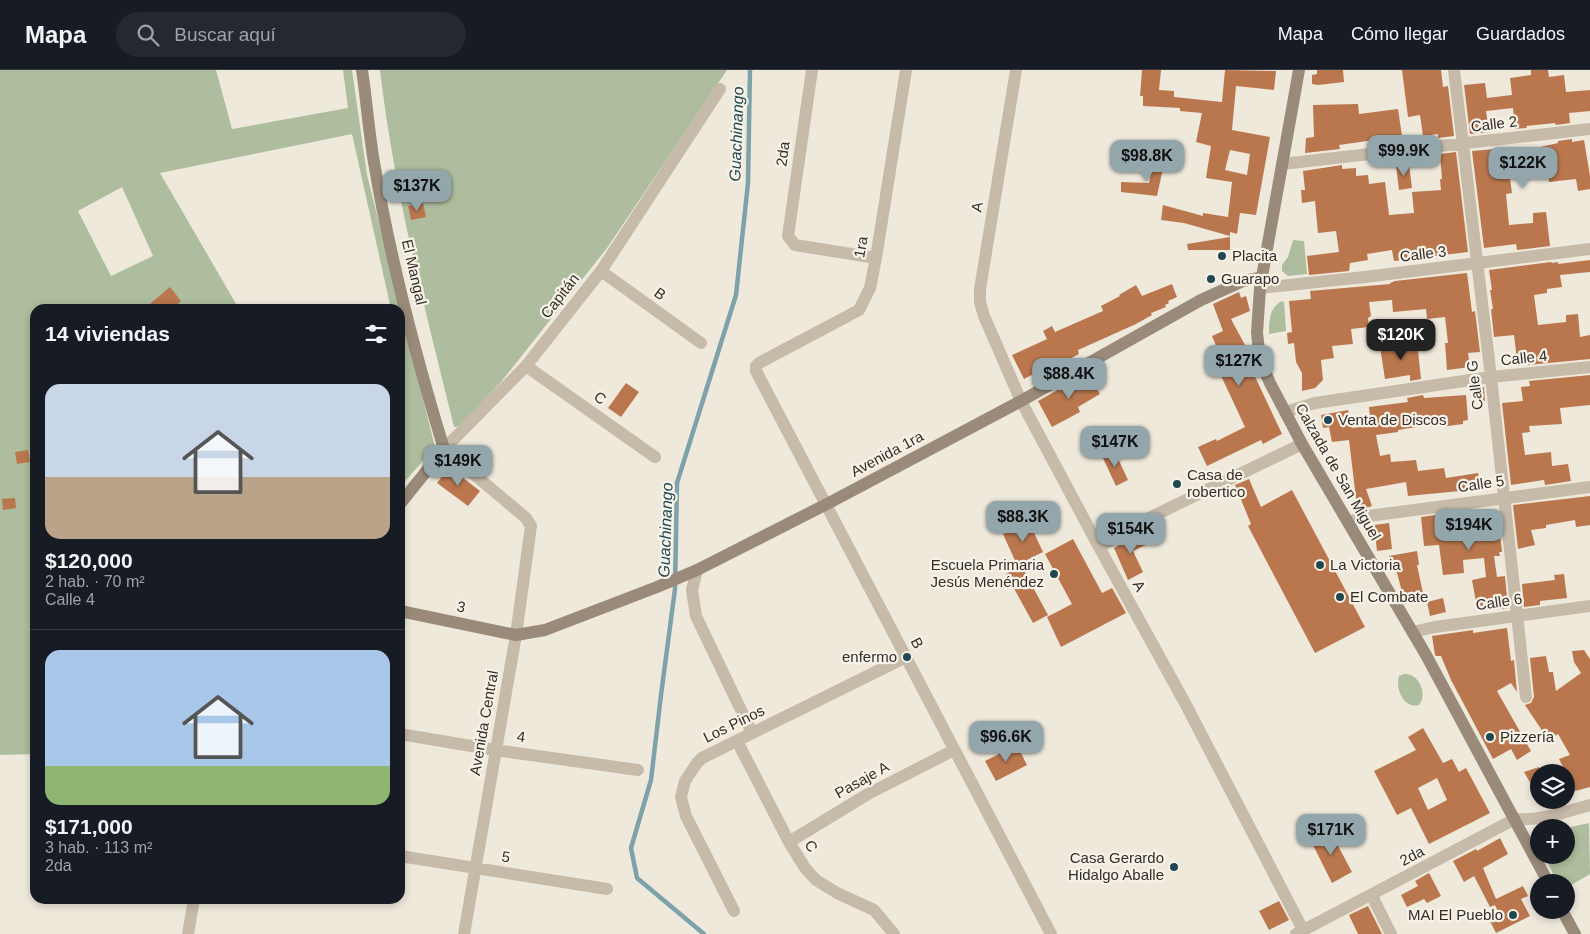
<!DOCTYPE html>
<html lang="es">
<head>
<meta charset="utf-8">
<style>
  :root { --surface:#171b24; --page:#242831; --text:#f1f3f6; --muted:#9ea1a6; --line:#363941; --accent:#93a6ac }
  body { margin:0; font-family:Arial,sans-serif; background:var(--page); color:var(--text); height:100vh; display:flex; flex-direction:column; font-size:19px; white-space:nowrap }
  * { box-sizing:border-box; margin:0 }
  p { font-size:16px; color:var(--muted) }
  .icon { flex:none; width:28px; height:28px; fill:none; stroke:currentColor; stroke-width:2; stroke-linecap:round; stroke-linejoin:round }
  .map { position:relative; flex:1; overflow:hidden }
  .side { position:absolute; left:30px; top:234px; width:375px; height:600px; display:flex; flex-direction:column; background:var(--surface); border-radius:15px; box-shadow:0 2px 8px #0003 }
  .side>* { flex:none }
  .fabs { position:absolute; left:1530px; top:694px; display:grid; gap:10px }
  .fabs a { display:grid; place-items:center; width:45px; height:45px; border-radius:50%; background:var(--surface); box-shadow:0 2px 8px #0003; font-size:25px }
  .price { position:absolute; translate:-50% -42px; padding:0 11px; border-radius:10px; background:var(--accent); color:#111; font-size:16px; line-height:32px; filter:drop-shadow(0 1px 2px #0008) }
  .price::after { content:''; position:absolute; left:50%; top:30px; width:15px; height:11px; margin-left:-8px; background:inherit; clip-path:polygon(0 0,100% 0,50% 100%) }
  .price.selected { background:#222; color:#fff }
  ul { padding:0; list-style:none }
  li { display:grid; align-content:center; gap:10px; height:265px; padding:0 15px }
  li+li { border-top:1px solid var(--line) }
  li span { display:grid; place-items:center; height:155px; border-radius:15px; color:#555 }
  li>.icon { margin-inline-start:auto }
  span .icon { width:90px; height:90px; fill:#fffc; stroke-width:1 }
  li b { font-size:21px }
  h2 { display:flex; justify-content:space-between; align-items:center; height:60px; padding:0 15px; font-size:21px }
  header { display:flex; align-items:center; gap:30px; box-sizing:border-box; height:70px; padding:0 25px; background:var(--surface); border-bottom:1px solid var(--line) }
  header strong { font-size:24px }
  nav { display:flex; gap:28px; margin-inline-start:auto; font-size:18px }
  .search { width:350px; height:45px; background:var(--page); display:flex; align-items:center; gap:12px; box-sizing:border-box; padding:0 18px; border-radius:28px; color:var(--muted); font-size:19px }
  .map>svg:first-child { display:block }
</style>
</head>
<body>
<header>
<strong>Mapa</strong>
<div class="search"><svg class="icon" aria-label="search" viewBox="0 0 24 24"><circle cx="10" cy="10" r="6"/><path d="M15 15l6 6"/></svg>Buscar aquí</div>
<nav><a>Mapa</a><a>Cómo llegar</a><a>Guardados</a></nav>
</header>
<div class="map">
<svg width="1590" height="864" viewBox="0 0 1590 864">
  <rect width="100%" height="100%" fill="#efe9dc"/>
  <path fill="#aebd9d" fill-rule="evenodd" d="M0 0H216L232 59 348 38 343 0H352L367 105 435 377 400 417V307L405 304 400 280V239H391L352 64 160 103 239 239H35V684L0 685ZM122 117 153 186 111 206 78 141Z
    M380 0H727L607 178 501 312 460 356 454 357C425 239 394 121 380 0Z
    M1293 170 1304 171 1307 204 1288 206 1282 201V195L1288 187Z
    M1282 231 1284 232 1286 261 1269 264C1269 251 1269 238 1282 231Z
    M1404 604C1419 603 1428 624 1419 635 1404 639 1395 619 1399 606Z
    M1589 753 1590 804 1566 818V812H1557L1544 785H1566V758Z"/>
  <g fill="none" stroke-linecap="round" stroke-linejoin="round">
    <path stroke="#7da2aa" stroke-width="4.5" d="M704 864 637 808 631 778 651 710 661 625 675 519 677 413 736 225 748 113 750 0"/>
  </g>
  <path fill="#ba774e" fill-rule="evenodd" d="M1142 0H1161L1159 20 1174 21V27L1222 32 1225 0 1276 1 1274 20 1236 16 1232 60 1270 67 1256 145 1240 143 1237 164 1230 162V166L1184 153 1161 150 1163 135 1203 146V143L1228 147 1232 112 1206 108 1211 76 1196 72 1202 43 1180 41V38L1143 36V26H1140ZM1230 80 1250 84 1247 105 1225 100Z
    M1317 0H1343L1344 12 1318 15 1312 14V5L1317 4Z
    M1402 0H1441L1443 17 1448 16 1454 66 1438 68V64L1423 66 1420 45 1408 47Z
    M1531 0H1548L1549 7 1564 5 1566 22 1590 20V41L1569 43 1570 53 1556 55 1555 53 1526 56 1527 58 1515 59 1513 38 1486 41 1489 62 1470 64 1464 15 1485 13 1487 28 1512 25 1510 8 1531 5Z
    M1358 34 1359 44 1398 39 1402 66 1339 75 1340 79 1305 83 1306 68 1314 67 1313 35Z
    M1572 69V72L1584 70 1590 106V119L1578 121 1576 109 1549 112 1546 93 1526 98 1527 107 1510 109 1512 123 1506 124 1509 155 1533 153V143L1546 142 1550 176 1517 180 1516 174 1484 178 1472 81 1518 77V82L1558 73V71Z
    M1456 82 1468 182 1394 191 1392 180 1367 184 1368 190 1350 193 1349 201 1309 205 1307 186 1339 182 1336 161 1318 163 1315 131 1302 133 1301 120H1305L1303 101 1342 95V99L1356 98V106L1368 105 1369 114 1385 112 1389 145 1414 143 1412 122 1441 120 1440 109H1442L1440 84Z
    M1155 87 1165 89 1157 126 1121 122V112L1149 113Z
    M1409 94 1412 118 1399 120 1396 95Z
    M423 133 426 147 411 150 408 136Z
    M1230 167V180H1188L1187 174Z
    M1590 190V202L1560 205 1562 217 1547 219V223L1534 225 1538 255 1566 252V245L1578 244 1580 267 1590 265V289L1528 295 1527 289 1517 290 1514 265 1494 267 1491 239H1493L1490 220H1492L1489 200 1551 192 1552 193 1558 192V194Z
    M1467 203 1472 242 1475 241 1480 282 1468 283 1470 297 1447 300 1445 273H1448L1445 247 1427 249 1426 239 1393 242 1392 230 1369 232 1371 246 1368 248 1369 257 1351 259 1353 274 1332 276 1334 288 1321 290 1323 310 1315 318 1302 321V303L1296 292 1294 273 1288 274 1287 263 1292 262 1289 231 1311 229 1310 221 1390 214V213L1395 211Z
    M1172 214 1177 227 1168 231 1169 233 1165 235 1166 237 1151 243 1152 245 1136 254 1078 280 1079 284 1064 292 1063 289 1024 309 1012 285 1047 269 1043 261 1052 256 1055 262 1103 241 1101 236 1120 226 1119 225 1136 215 1142 226Z
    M170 217 181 231 172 239H144Z
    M1239 222 1241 228 1246 226 1250 241 1231 249 1246 277 1242 279 1282 364 1263 374 1261 370 1207 396 1198 377 1216 369 1217 371 1245 357 1216 295 1223 292 1212 266 1223 261 1213 234Z
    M1417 271 1421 309 1410 311V305L1385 309 1380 277Z
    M1088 303 1100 324 1078 337 1080 342 1052 357 1038 331Z
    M1590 305V335L1560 338 1562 354 1529 356 1530 362 1522 363 1525 385 1551 382 1552 396 1568 394 1571 411 1545 415 1544 410 1511 415 1502 333 1523 331 1521 317 1530 316 1529 311Z
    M626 313 639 322 621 347 608 338Z
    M1484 317 1485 331 1475 332 1474 318Z
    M1423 325 1424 328 1466 325 1468 350 1463 351V354L1441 357V353L1398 360V362L1376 365 1380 386 1390 384 1391 392 1416 390 1418 401 1444 398 1446 408 1478 403 1481 419 1408 426 1406 412 1366 419 1372 436 1360 440 1356 428 1349 370 1332 372 1329 357 1323 358 1321 345 1348 340 1352 358 1371 355 1369 337 1408 332 1407 328Z
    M28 380 30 392 17 394 15 382Z
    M1114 380 1128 410 1116 416 1102 386Z
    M449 397 480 421 468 436 437 413Z
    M1249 409 1261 437 1292 420 1365 557 1315 583 1248 456 1251 454 1235 415Z
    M1590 426V455L1576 457 1575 450 1546 455V458L1531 460 1535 475 1518 479 1513 435Z
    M15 428 16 438 3 440 2 429Z
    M1477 440 1479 450 1498 446 1502 482H1499L1500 486H1494L1497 507 1505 506 1508 538 1492 540 1491 534 1477 537 1472 510 1486 507 1484 488 1463 490 1464 503 1443 505 1439 475 1424 476 1421 447 1443 444 1444 448 1466 445 1465 443Z
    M1029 452 1043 482 1017 495 1003 464Z
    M1389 453 1392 479 1377 481 1374 455Z
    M1144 461 1150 473 1133 481 1143 502 1128 510 1114 478Z
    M1073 469 1102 523 1112 518 1126 543 1061 577 1047 547 1072 534 1045 484Z
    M1417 481 1419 495H1417L1424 528 1405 533 1396 499 1391 500 1389 486Z
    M1021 495 1048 545 1033 553 1006 504Z
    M1564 504 1567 528 1540 531V535L1524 537 1522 514 1555 510 1554 505Z
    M1443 528 1446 542 1430 546 1427 532Z
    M1507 558 1511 591 1514 590 1517 622 1511 613 1497 621 1531 681 1517 690 1511 679 1493 689 1451 610 1441 586H1436L1435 585 1432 566 1473 560V563Z
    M1584 580 1590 589V717L1575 721 1559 689 1570 685 1558 664 1551 668H1547L1525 635 1531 633 1534 627 1530 588 1546 586 1549 602H1553L1556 621 1581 603 1574 592 1572 581Z
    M1423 658 1443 693 1452 689 1459 702 1466 698 1490 743 1429 774 1411 738 1397 745 1374 701 1416 680 1408 667ZM1437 708 1447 730 1428 740 1418 718Z
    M1017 675 1027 695 996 711 985 691Z
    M1539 697V728L1524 702Z
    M1329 759 1352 802 1332 813 1310 769Z
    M1500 768 1508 784 1483 798 1496 829 1523 816 1528 826 1521 829 1530 846 1496 863 1489 849 1499 844 1495 835 1490 837 1474 806 1464 812 1453 791 1476 779 1477 781Z
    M1429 803 1441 826 1427 833 1424 829 1407 837 1401 825 1418 816 1415 811Z
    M1279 831 1289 850 1269 860 1259 841Z
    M1368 836 1382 864H1358L1349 845Z"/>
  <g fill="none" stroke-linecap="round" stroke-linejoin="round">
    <path stroke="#c6baa9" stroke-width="12" d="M812 0 788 166 795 175 876 188
      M906 0 876 188 870 218 859 240 759 293 756 296V301L1051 864
      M1016 0 980 219V232L984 246 1021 331 1099 477 1185 633 1303 860
      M1454 0 1491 307 1526 627
      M1282 94 1590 59
      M601 201 701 273
      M1260 218 1365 207 1590 179
      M526 296 655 387
      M1285 342 1315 333 1491 307 1590 297
      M1348 452 1368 446 1590 417
      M1099 477 1153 446 1302 374
      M697 500 692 520 696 546 752 663
      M1412 562 1435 557 1590 536
      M400 664 495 680 638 700
      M737 671 789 772 805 798 816 810 837 823 874 840 894 864
      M789 772 868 724 954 680
      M400 786 607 819
      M1372 826 1391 864
      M734 841 686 746 681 727 685 711 697 693 702 688 906 587
      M188 864 194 829
      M464 864 516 565 531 456 526 448 444 379 526 296 601 201 720 19
      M1296 864 1515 749C1541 751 1565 742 1590 735"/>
    <path stroke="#9a8a7a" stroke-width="12" d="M362 0C367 33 369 66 375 98 391 193 416 287 444 379L400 434
      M1299 0 1260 218 1257 263 1259 280 1263 297 1270 313 1302 374 1426 585 1548 812
      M400 541 516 565 545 560 657 517 697 500 825 435 1021 331 1201 230 1243 211 1262 207
      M1562 840 1575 864"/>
  </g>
  <g fill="#214851" stroke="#f7f2e8" stroke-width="2">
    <circle cx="1222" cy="186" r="5"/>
    <circle cx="1211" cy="209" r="5"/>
    <circle cx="1328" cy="350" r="5"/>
    <circle cx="1177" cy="414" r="5"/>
    <circle cx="1320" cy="495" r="5"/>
    <circle cx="1054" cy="504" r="5"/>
    <circle cx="1340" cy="527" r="5"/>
    <circle cx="907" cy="587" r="5"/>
    <circle cx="1490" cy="667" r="5"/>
    <circle cx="1174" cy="797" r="5"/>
    <circle cx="1513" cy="845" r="5"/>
  </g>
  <g text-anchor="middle" stroke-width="4.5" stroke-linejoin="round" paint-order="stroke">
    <g font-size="15" fill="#342d28" stroke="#f7f2e8">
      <text transform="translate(1494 54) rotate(-7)" y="5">Calle 2</text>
      <text transform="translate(783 84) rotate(-82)" y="5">2da</text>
      <text transform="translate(977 137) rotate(-81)" y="5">A</text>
      <text transform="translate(861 177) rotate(-80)" y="5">1ra</text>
      <text transform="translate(1423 184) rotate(-7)" y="5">Calle 3</text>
      <text transform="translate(414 202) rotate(77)" y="5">El Mangal</text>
      <text transform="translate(660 224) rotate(36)" y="5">B</text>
      <text transform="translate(560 226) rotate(-52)" y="5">Capitán</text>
      <text transform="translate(1524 288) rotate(-6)" y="5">Calle 4</text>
      <text transform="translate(1475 315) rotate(-97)" y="5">Calle G</text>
      <text transform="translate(600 328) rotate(35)" y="5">C</text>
      <text transform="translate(887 384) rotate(-28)" y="5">Avenida 1ra</text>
      <text transform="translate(1338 402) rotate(60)" y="5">Calzada de San Miguel</text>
      <text transform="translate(1481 414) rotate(-8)" y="5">Calle 5</text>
      <text transform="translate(1139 516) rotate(61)" y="5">A</text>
      <text transform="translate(1499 532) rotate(-8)" y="5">Calle 6</text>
      <text transform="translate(461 537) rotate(12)" y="5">3</text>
      <text transform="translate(917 573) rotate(62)" y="5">B</text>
      <text transform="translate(484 653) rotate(-80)" y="5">Avenida Central</text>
      <text transform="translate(734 654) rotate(-26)" y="5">Los Pinos</text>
      <text transform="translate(521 667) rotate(8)" y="5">4</text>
      <text transform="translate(862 710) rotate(-29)" y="5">Pasaje A</text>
      <text transform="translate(811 776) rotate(59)" y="5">C</text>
      <text transform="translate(1412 786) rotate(-28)" y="5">2da</text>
      <text transform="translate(506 787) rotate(9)" y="5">5</text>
    </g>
    <g font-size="15" fill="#342d28" stroke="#f7f2e8" text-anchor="start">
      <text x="1232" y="191">Placita</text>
      <text x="1221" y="214">Guarapo</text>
      <text x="1338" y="355">Venta de Discos</text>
      <text x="1187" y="410">Casa de<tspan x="1187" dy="17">robertico</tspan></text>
      <text x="1044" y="500" text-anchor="end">Escuela Primaria<tspan x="1044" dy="17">Jesús Menéndez</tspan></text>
      <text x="1330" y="500">La Victoria</text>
      <text x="1350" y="532">El Combate</text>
      <text x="897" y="592" text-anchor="end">enfermo</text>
      <text x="1500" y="672">Pizzería</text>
      <text x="1164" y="793" text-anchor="end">Casa Gerardo<tspan x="1164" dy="17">Hidalgo Aballe</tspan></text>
      <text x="1503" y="850" text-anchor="end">MAI El Pueblo</text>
    </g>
    <g font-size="16" font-style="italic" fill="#214851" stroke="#f7f2e8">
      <text transform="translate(736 64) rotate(-88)" y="6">Guachinango</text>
      <text transform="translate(665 460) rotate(-88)" y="6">Guachinango</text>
    </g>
  </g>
</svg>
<div class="fabs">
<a><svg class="icon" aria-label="layers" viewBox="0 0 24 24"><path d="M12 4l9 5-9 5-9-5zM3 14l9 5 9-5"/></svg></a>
<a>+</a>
<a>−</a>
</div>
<b class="price" style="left:1404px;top:107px">$99.9K</b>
<b class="price" style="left:1147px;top:112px">$98.8K</b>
<b class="price" style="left:1523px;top:119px">$122K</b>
<b class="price" style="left:417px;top:142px">$137K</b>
<b class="price selected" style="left:1401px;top:291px">$120K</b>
<b class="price" style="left:1239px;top:317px">$127K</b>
<b class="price" style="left:1069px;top:330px">$88.4K</b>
<b class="price" style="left:1115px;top:398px">$147K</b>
<b class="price" style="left:458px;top:417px">$149K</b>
<b class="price" style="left:1023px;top:473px">$88.3K</b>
<b class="price" style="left:1469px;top:481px">$194K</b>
<b class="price" style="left:1131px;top:485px">$154K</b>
<b class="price" style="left:1006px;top:693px">$96.6K</b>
<b class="price" style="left:1331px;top:786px">$171K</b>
<section class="side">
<h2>14 viviendas<svg class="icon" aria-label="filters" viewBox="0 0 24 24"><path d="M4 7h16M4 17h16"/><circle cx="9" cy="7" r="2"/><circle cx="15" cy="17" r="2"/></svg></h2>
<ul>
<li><span style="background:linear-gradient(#c9d6e8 60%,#b9a48a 0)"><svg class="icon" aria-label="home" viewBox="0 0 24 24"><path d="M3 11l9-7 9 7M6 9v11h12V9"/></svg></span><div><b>$120,000</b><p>2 hab. · 70 m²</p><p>Calle 4</p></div></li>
<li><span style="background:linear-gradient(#a9c7e8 75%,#8fb573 0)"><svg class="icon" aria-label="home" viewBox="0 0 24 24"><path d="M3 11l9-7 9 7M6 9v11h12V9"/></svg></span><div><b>$171,000</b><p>3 hab. · 113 m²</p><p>2da</p></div></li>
</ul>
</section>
</div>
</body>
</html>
